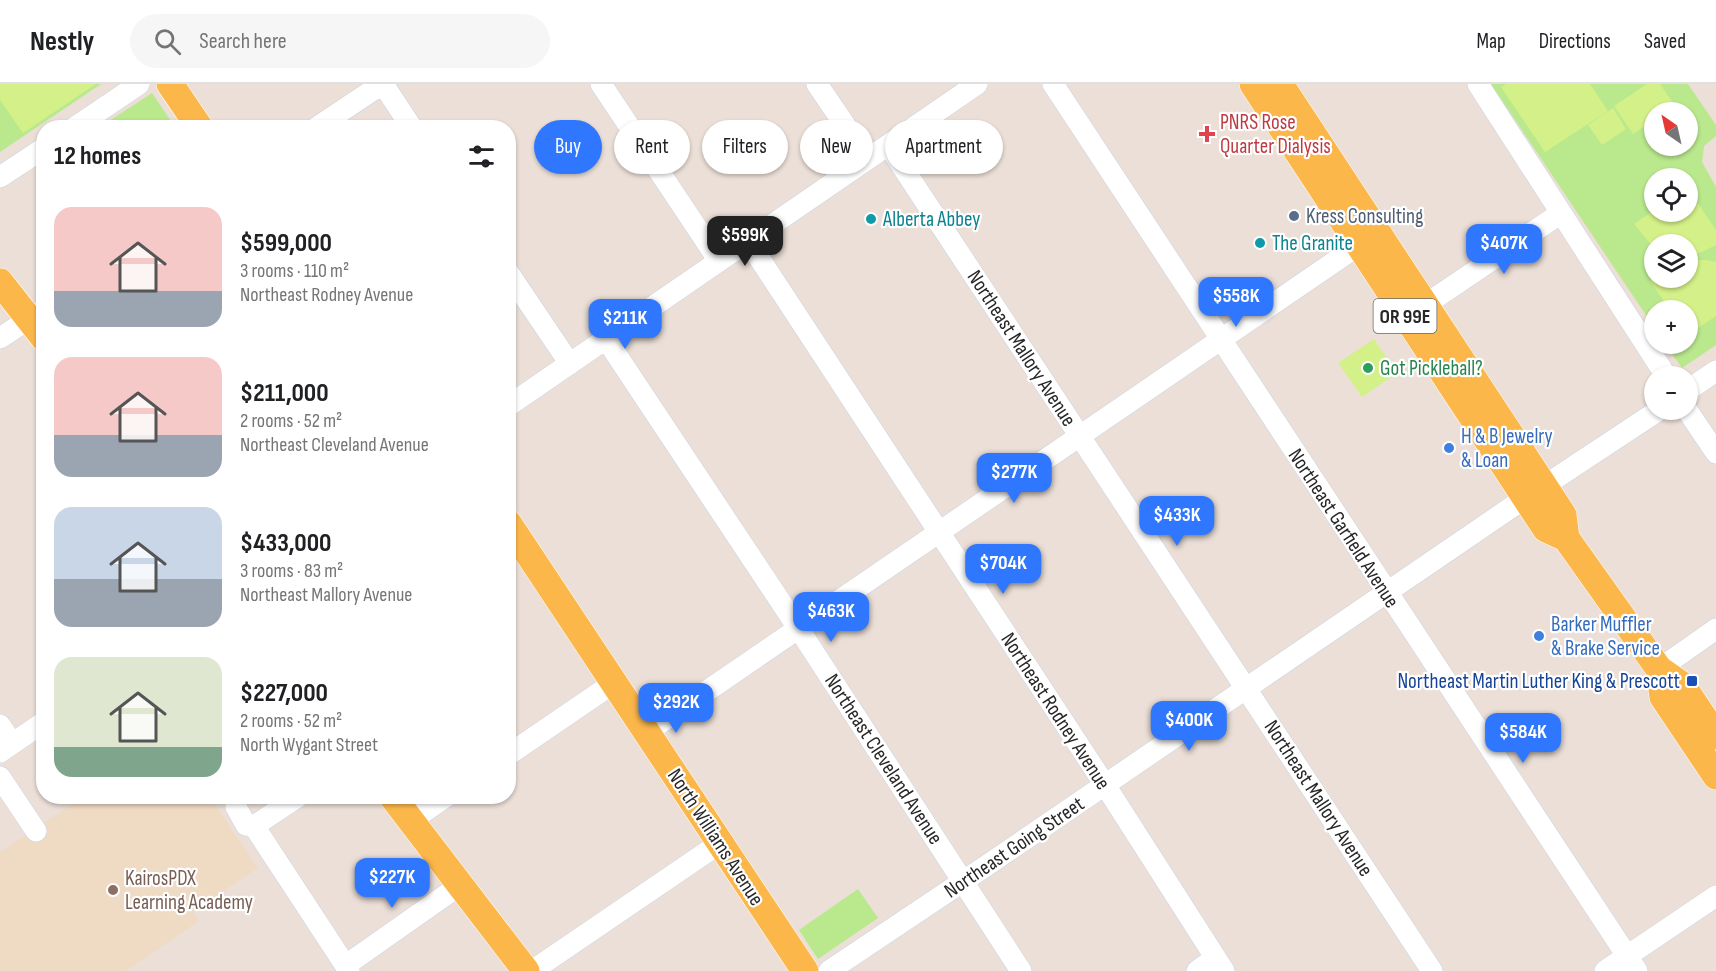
<!DOCTYPE html>
<html lang="en">
<head>
<meta charset="utf-8">
<style>
  :root { --surface:#fff; --page:#f6f6f6; --text:#202124; --muted:#757577; --line:#e0e0e0; --accent:#3077ff }
  body { margin:0; font-family:"Sofia Sans Condensed",sans-serif; background:var(--page); color:var(--text); height:100vh; display:flex; flex-direction:column; font-size:22px; white-space:nowrap }
  * { box-sizing:border-box; margin:0 }
  p { font-size:20px; color:var(--muted) }
  .icon { flex:none; width:33px; height:33px; fill:none; stroke:currentColor; stroke-width:2; stroke-linecap:round; stroke-linejoin:round }
  .map { position:relative; flex:1; overflow:hidden }
  .sheet { position:absolute; left:36px; top:36px; width:480px; height:684px; display:flex; flex-direction:column; background:var(--surface); border-radius:24px; box-shadow:0 2px 4px #0004 }
  .sheet>* { flex:none }
  .banner { position:absolute; left:534px; top:36px; width:570px; height:54px; display:flex; gap:12px }
  .needle { width:39px; rotate:326deg }
  .controls { position:absolute; left:1644px; top:18px; display:grid; gap:12px }
  .controls a { display:grid; place-items:center; width:54px; height:54px; border-radius:50%; background:var(--surface); box-shadow:0 2px 4px #0004; font-size:30px }
  .price { position:absolute; translate:-50% -51px; padding:0 14px; border-radius:12px; background:var(--accent); color:#fff; font-size:20px; line-height:39px; filter:drop-shadow(0 2px 3px #0008) }
  .price::after { content:''; position:absolute; left:50%; top:36px; width:18px; height:14px; margin-left:-9px; background:inherit; clip-path:polygon(0 0,100% 0,50% 100%) }
  .price.active { background:#222; color:#fff }
  ul { padding:0; list-style:none }
  li { display:flex; align-items:center; gap:18px; height:150px; padding:0 18px }
  li span { display:grid; place-items:center; flex:none; width:168px; height:120px; border-radius:18px; color:#555 }
  li>.icon { margin-inline-start:auto }
  span .icon { width:72px; height:72px; fill:#fffc; stroke-width:1 }
  li b { font-size:26px }
  h2 { display:flex; justify-content:space-between; align-items:center; height:72px; padding:0 18px; font-size:26px }
  .chip { padding:0 21px; border-radius:27px; background:var(--surface); box-shadow:0 2px 4px #0004; font-size:21px; line-height:54px }
  .chip.active { background:var(--accent); color:#fff }
  header { display:flex; align-items:center; gap:36px; box-sizing:border-box; height:84px; padding:0 30px; background:var(--surface); border-bottom:2px solid var(--line) }
  header strong { font-size:28px }
  nav { display:flex; gap:33px; margin-inline-start:auto; font-size:21px }
  .search { width:420px; height:54px; background:var(--page); display:flex; align-items:center; gap:15px; box-sizing:border-box; padding:0 21px; border-radius:33px; color:var(--muted); font-size:22px }
  .map>svg:first-child { display:block }
</style>
</head>
<body>
<header>
<strong>Nestly</strong>
<div class="search"><svg class="icon" aria-label="search" viewBox="0 0 24 24"><circle cx="10" cy="10" r="6"/><path d="M15 15l6 6"/></svg>Search here</div>
<nav><a>Map</a><a>Directions</a><a>Saved</a></nav>
</header>
<div class="map">
<svg width="1716" height="887" viewBox="0 0 1716 887">
  <rect width="100%" height="100%" fill="#ebdfd7"/>
  <path fill="#efdac4" d="M83 713H210L258 784 193 828 199 837 126 887H0V768Z"/>
  <path fill="#bae88d" fill-rule="evenodd" d="M0 0H101L0 68Z
    M1491 0H1688L1716 41V52L1704 62 1702 78 1716 103V261L1682 284 1665 260H1688V226H1654V243ZM1654 28H1688V62H1654ZM1654 94H1688V128H1654ZM1654 160H1688V194H1654Z
    M152 9 175 43H100Z
    M858 805 878 834 818 875 799 846Z"/>
  <path fill="#d4f088" d="M0 0H96L23 49 0 16Z
    M1506 0H1590L1608 27 1545 68 1501 3Z
    M1647 0H1660L1675 22 1665 28H1654V36L1633 50 1614 22Z
    M1613 24 1626 45 1602 61 1588 41Z
    M1688 105 1716 146V161L1702 168 1688 172V160H1654V164L1634 140 1654 126 1688 128Z
    M1706 176 1716 178V232L1688 251V226H1670L1650 197 1655 194H1688V177Z
    M1374 255 1397 289 1362 313 1338 279Z"/>
  <g fill="none" stroke-linecap="round" stroke-linejoin="round">
    <g stroke="#ccd4e2" stroke-width="22">
      <path id="minor" d="M383 0 412 44
        M601 0 719 177
        M817 0 868 75
        M1053 0 1637 887
        M1478 0 1666 292
        M74 44 139 0
        M316 44 382 0
        M888 61 1432 887
        M0 93 44 64
        M748 157 1105 701 1224 887
        M508 188 570 280
        M1425 221 1561 129
        M0 254 44 225
        M606 255 806 556 1021 887
        M1688 306 1716 287
        M508 322 977 0
        M1687 326 1716 369
        M1544 402 1659 326
        M1659 585 1716 545
        M0 641 12 659
        M647 648 1359 161
        M0 668 44 638
        M508 671 615 598
        M0 693 36 747
        M236 712V723L246 741 254 742 349 887
        M411 737 447 712
        M254 742 299 712
        M346 881 460 801
        M532 887 720 759
        M829 887 986 782 1525 414
        M1197 887 1215 874
        M1605 887 1716 812"/>
    </g>
    <g stroke="#fff" stroke-width="28">
      <path id="major" d="M170 0 200 44
        M1253 0 1546 445 1566 454
        M1280 0 1563 431 1566 454 1659 585 1682 601 1716 652
        M0 198 44 254
        M508 439 805 887
        M1659 585 1663 613 1716 692
        M392 712 526 887"/>
    </g>
    <use href="#minor" stroke="#fff" stroke-width="21"/>
    <use href="#major" stroke="#fcb74b" stroke-width="27"/>
  </g>
  <path fill="#e0444e" stroke="#fff" stroke-width="2" d="M1204 41h6v6h6v6h-6v6h-6v-6h-6v-6h6z"/>
  <circle fill="#5c6f8a" stroke="#fff" stroke-width="2" cx="1294" cy="132" r="6"/>
  <g fill="#0f9aa8" stroke="#fff" stroke-width="2">
    <circle cx="871" cy="135" r="6"/>
    <circle cx="1260" cy="159" r="6"/>
  </g>
  <circle fill="#2e9e5b" stroke="#fff" stroke-width="2" cx="1368" cy="284" r="6"/>
  <g fill="#3f7fe0" stroke="#fff" stroke-width="2">
    <circle cx="1449" cy="364" r="6"/>
    <circle cx="1539" cy="552" r="6"/>
  </g>
  <rect fill="#1a4fb4" stroke="#fff" stroke-width="2" x="1686" y="591" width="12" height="12" rx="3"/>
  <circle fill="#8d6e63" stroke="#fff" stroke-width="2" cx="113" cy="806" r="6"/>
  <g text-anchor="middle" stroke-width="4.5" stroke-linejoin="round" paint-order="stroke">
    <rect fill="#fff" stroke="#686868" stroke-width="1.5" x="1373.5" y="215" width="63" height="34" rx="4.5"/>
    <g font-size="20" font-weight="bold" fill="#272727">
      <text x="1405" y="239">OR 99E</text>
    </g>
    <g font-size="21" fill="#be3a42" stroke="#fff" text-anchor="start">
      <text x="1220" y="45">PNRS Rose<tspan x="1220" dy="24">Quarter Dialysis</tspan></text>
    </g>
    <g font-size="21" fill="#4e5e75" stroke="#fff" text-anchor="start">
      <text x="1306" y="139">Kress Consulting</text>
    </g>
    <g font-size="21" fill="#0d838f" stroke="#fff" text-anchor="start">
      <text x="883" y="142">Alberta Abbey</text>
      <text x="1272" y="166">The Granite</text>
    </g>
    <g font-size="21" fill="#272727" stroke="#fff">
      <text transform="translate(1022 264) rotate(57)" y="7">Northeast Mallory Avenue</text>
      <text transform="translate(1344 444) rotate(57)" y="7">Northeast Garfield Avenue</text>
      <text transform="translate(1056 627) rotate(57)" y="7">Northeast Rodney Avenue</text>
      <text transform="translate(884 675) rotate(57)" y="7">Northeast Cleveland Avenue</text>
      <text transform="translate(1319 714) rotate(57)" y="7">Northeast Mallory Avenue</text>
      <text transform="translate(716 753) rotate(57)" y="7">North Williams Avenue</text>
      <text transform="translate(1014 763) rotate(-34)" y="7">Northeast Going Street</text>
    </g>
    <g font-size="21" fill="#27864d" stroke="#fff" text-anchor="start">
      <text x="1380" y="291">Got Pickleball?</text>
    </g>
    <g font-size="21" fill="#366cbe" stroke="#fff" text-anchor="start">
      <text x="1461" y="359">H &amp; B Jewelry<tspan x="1461" dy="24">&amp; Loan</tspan></text>
      <text x="1551" y="547">Barker Muffler<tspan x="1551" dy="24">&amp; Brake Service</tspan></text>
    </g>
    <g font-size="21" fill="#164399" stroke="#fff" text-anchor="end">
      <text x="1680" y="604">Northeast Martin Luther King &amp; Prescott</text>
    </g>
    <g font-size="21" fill="#785e54" stroke="#fff" text-anchor="start">
      <text x="125" y="801">KairosPDX<tspan x="125" dy="24">Learning Academy</tspan></text>
    </g>
  </g>
</svg>
<div class="controls">
<a><svg class="needle" viewBox="-14 -14 28 28"><path d="M0-13l5 13h-10z" fill="#e53935"/><path d="M0 13l5-13h-10z" fill="#757577"/></svg></a>
<a><svg class="icon" aria-label="locate" viewBox="0 0 24 24"><circle cx="12" cy="12" r="6"/><path d="M12 2v4M12 18v4M2 12h4M18 12h4"/></svg></a>
<a><svg class="icon" aria-label="layers" viewBox="0 0 24 24"><path d="M12 4l9 5-9 5-9-5zM3 14l9 5 9-5"/></svg></a>
<a>+</a>
<a>−</a>
</div>
<b class="price active" style="left:745px;top:183px">$599K</b>
<b class="price" style="left:1504px;top:191px">$407K</b>
<b class="price" style="left:1236px;top:244px">$558K</b>
<b class="price" style="left:625px;top:266px">$211K</b>
<b class="price" style="left:1014px;top:420px">$277K</b>
<b class="price" style="left:1177px;top:463px">$433K</b>
<b class="price" style="left:1003px;top:511px">$704K</b>
<b class="price" style="left:831px;top:559px">$463K</b>
<b class="price" style="left:676px;top:650px">$292K</b>
<b class="price" style="left:1189px;top:668px">$400K</b>
<b class="price" style="left:1523px;top:680px">$584K</b>
<b class="price" style="left:392px;top:825px">$227K</b>
<div class="banner">
<a class="chip active">Buy</a>
<a class="chip">Rent</a>
<a class="chip">Filters</a>
<a class="chip">New</a>
<a class="chip">Apartment</a>
</div>
<section class="sheet">
<h2>12 homes<svg class="icon" aria-label="filters" viewBox="0 0 24 24"><path d="M4 7h16M4 17h16"/><circle cx="9" cy="7" r="2"/><circle cx="15" cy="17" r="2"/></svg></h2>
<ul>
<li><span style="background:linear-gradient(#f6c9c9 70%,#9aa5b1 0)"><svg class="icon" aria-label="home" viewBox="0 0 24 24"><path d="M3 11l9-7 9 7M6 9v11h12V9"/></svg></span><div><b>$599,000</b><p>3 rooms · 110 m²</p><p>Northeast Rodney Avenue</p></div></li>
<li><span style="background:linear-gradient(#f6c9c9 65%,#9aa5b1 0)"><svg class="icon" aria-label="home" viewBox="0 0 24 24"><path d="M3 11l9-7 9 7M6 9v11h12V9"/></svg></span><div><b>$211,000</b><p>2 rooms · 52 m²</p><p>Northeast Cleveland Avenue</p></div></li>
<li><span style="background:linear-gradient(#c9d6e8 60%,#9aa5b1 0)"><svg class="icon" aria-label="home" viewBox="0 0 24 24"><path d="M3 11l9-7 9 7M6 9v11h12V9"/></svg></span><div><b>$433,000</b><p>3 rooms · 83 m²</p><p>Northeast Mallory Avenue</p></div></li>
<li><span style="background:linear-gradient(#dfe7d0 75%,#7fa58c 0)"><svg class="icon" aria-label="home" viewBox="0 0 24 24"><path d="M3 11l9-7 9 7M6 9v11h12V9"/></svg></span><div><b>$227,000</b><p>2 rooms · 52 m²</p><p>North Wygant Street</p></div></li>
</ul>
</section>
</div>
</body>
</html>
